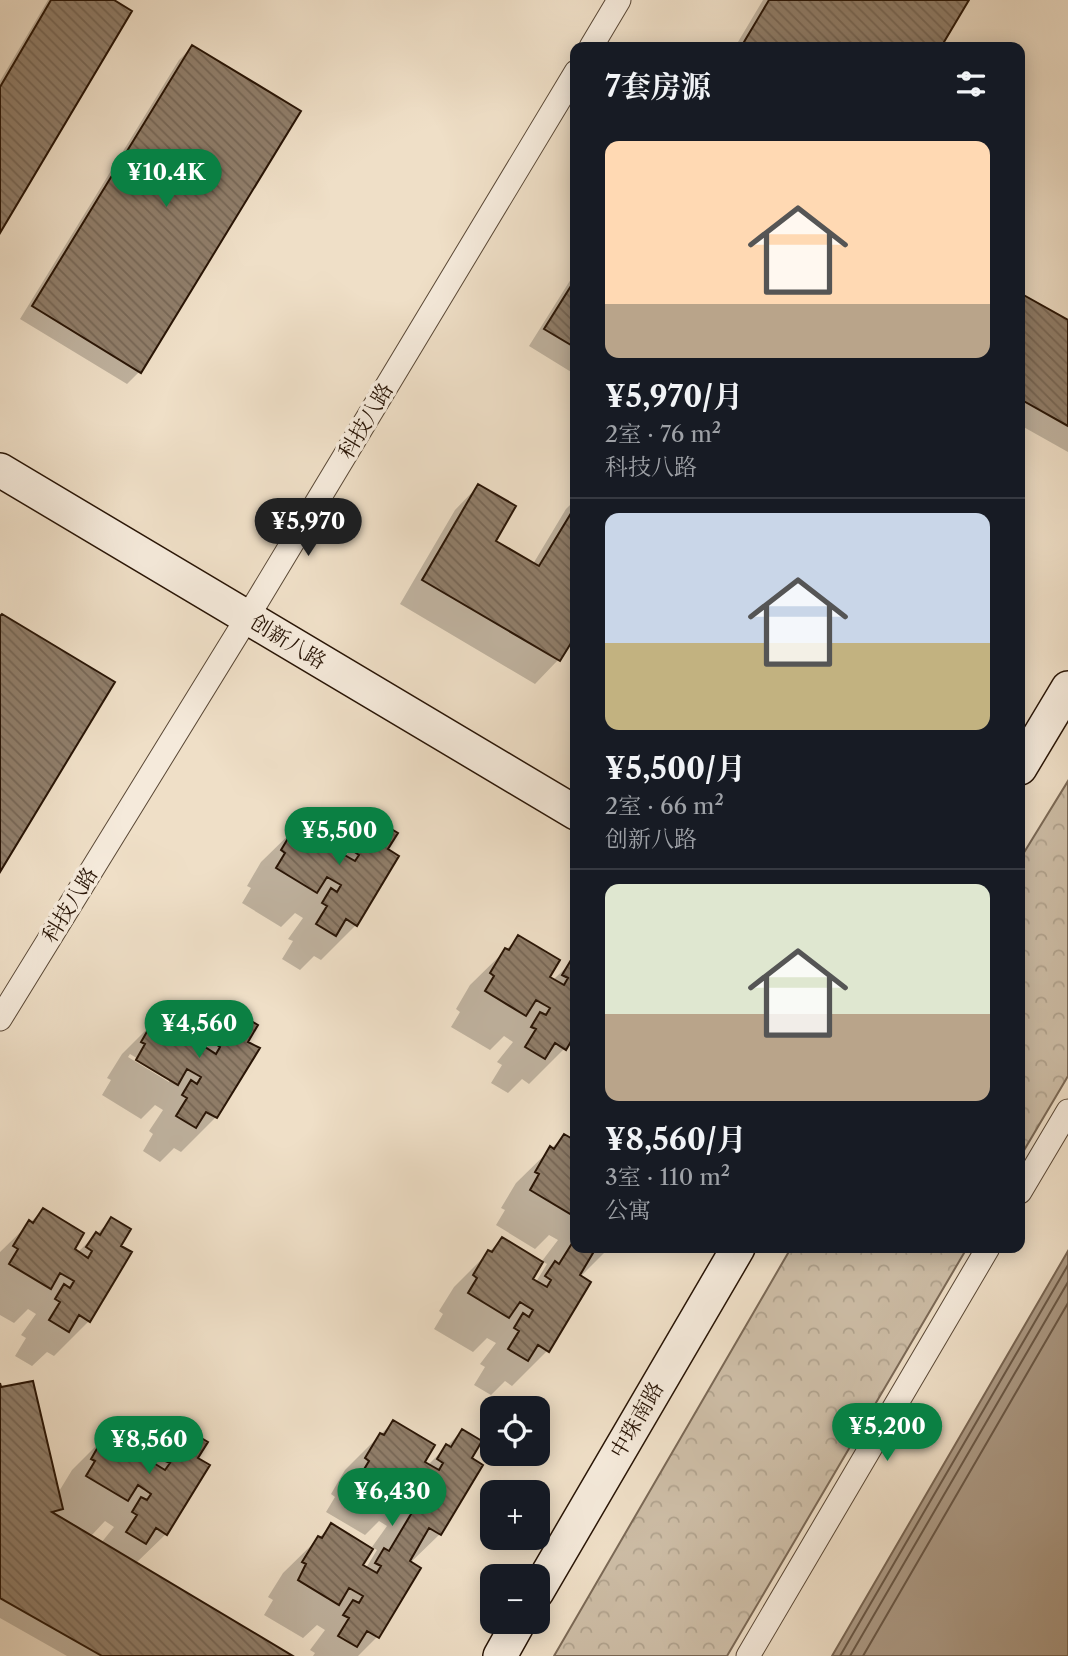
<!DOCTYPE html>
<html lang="zh">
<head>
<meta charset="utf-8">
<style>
  :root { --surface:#171b24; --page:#242831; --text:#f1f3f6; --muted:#9ea1a6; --line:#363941; --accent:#0b8043 }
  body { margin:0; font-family:"Libre Caslon Text","Noto Serif SC",serif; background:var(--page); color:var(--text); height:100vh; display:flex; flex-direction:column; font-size:26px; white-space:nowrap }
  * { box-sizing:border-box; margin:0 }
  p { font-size:23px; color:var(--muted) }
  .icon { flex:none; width:38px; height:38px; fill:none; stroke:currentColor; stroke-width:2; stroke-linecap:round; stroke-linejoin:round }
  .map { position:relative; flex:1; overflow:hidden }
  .side { position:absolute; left:570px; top:42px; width:455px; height:1211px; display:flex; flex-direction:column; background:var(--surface); border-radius:14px; box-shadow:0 4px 18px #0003 }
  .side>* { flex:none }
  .controls { position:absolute; left:480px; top:1396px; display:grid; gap:14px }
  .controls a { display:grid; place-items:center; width:70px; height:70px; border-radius:14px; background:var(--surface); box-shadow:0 4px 18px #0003; font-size:35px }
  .price { position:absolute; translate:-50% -60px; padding:0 16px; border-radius:24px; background:var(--accent); color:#fff; font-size:23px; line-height:46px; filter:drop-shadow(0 2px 4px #0008) }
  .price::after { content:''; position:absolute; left:50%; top:42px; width:21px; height:16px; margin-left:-10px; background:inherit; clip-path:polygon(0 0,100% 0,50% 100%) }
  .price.on { background:#222; color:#fff }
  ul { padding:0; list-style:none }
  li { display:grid; align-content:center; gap:14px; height:371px; padding:0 35px }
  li+li { border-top:2px solid var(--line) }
  li span { display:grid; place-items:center; height:217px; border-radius:14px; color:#555 }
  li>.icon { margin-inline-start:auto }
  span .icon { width:126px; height:126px; fill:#fffc; stroke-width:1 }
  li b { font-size:30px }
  h2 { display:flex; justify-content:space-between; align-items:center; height:84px; padding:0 35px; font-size:30px }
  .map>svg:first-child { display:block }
</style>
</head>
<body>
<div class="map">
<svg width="1068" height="1656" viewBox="0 0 1068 1656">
  <defs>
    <pattern id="park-crowns" width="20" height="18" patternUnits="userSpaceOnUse" patternTransform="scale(1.75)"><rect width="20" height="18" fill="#cdbda6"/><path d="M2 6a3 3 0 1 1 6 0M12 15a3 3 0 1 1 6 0" fill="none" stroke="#b0a28d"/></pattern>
    <pattern id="building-back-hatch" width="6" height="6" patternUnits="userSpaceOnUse" patternTransform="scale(1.75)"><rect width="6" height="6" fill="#907e6a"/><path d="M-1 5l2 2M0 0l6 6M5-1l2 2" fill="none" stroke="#766655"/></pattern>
  </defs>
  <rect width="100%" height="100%" fill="#efdfc7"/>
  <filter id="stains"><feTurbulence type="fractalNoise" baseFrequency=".00286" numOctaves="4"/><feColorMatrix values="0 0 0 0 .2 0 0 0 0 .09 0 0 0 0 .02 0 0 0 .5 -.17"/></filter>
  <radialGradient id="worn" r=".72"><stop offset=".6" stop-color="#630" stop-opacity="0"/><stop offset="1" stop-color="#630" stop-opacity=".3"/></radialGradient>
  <path fill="url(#park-crowns)" stroke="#7b6956" stroke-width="2" d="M1068 781V1076L1020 1157V859Z
    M791 1248H967L727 1656H554Z"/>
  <path fill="#ac9a85" stroke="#786552" stroke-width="2" d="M1068 1251V1656H832Z"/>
  <path fill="#0003" fill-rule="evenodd" d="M48 0H110L0 229V81Z
    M763 0H967L939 47H735Z
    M192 47 140 371 127 384 20 319 179 60Z
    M576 271V375L529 346Z
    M1020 295 1068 322V452L1020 425Z
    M478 486 494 541 533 564 566 509 576 499V631L558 660 535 684 400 604 455 510Z
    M310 814 344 857 378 823 386 850 356 925 321 960 314 956 300 970 282 959 293 941 288 939 303 918 295 913 281 927 242 903 251 888 247 886 261 862Z
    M519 937 553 980 576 958V1030L564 1049 529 1084 522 1079 508 1093 491 1083 502 1065 497 1062 513 1042 504 1036 490 1050 451 1027 460 1012 456 1009 470 985Z
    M170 1006 205 1049 239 1016 246 1042 216 1117 181 1152 174 1148 160 1162 143 1151 153 1134 149 1131 163 1110 155 1105 141 1119 102 1095 111 1080 107 1078 122 1054ZM130 1054 169 1078V1082L128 1057Z
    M564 1136 576 1143V1248H609L580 1277 547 1351 512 1386 505 1381 491 1395 474 1385 485 1367 480 1364 496 1343 487 1338 473 1352 434 1329 443 1314 439 1311 454 1287 502 1239 536 1282 547 1264 542 1261 558 1240 549 1235 535 1249 496 1225 505 1210 501 1208 516 1183Z
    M43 1210 77 1253 111 1220 119 1246 130 1253 89 1321 54 1356 47 1352 32 1366 15 1356 26 1338 21 1335 36 1314 28 1309 14 1323 0 1315V1252Z
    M0 1388 58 1493 72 1470 120 1422 154 1465 188 1432 196 1459 166 1534 135 1564 290 1656H67L0 1618ZM145 1488 158 1500 143 1490ZM105 1521 114 1527 101 1543 90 1537Z
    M393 1422 428 1465 462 1431 469 1458 440 1534 410 1563 377 1637 358 1656H313L315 1653 310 1650 325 1630 317 1625 303 1638 264 1615 273 1600 268 1597 283 1573 332 1525 366 1568 377 1550 372 1547 387 1526 379 1521 365 1535 326 1512 335 1497 331 1494 345 1470Z"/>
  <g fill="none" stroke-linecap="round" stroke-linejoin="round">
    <path stroke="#6a5846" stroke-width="2" d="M840 1656 1068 1265
      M850 1656 1068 1282
      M863 1656 1068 1303"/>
  </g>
  <path fill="url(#building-back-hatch)" stroke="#291506" stroke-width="2" d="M51 0H114L132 11 0 233V87Z
    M769 0H969L941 47H741Z
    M192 45 301 111 141 373 32 306Z
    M576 278V348L544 329Z
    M1020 293 1068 320V426L1020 399Z
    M478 484 516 506 496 541 539 566 576 505V635L560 661 422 580Z
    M2 614 115 682 0 872V616Z
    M310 811 351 837 341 853 355 861 359 855 353 851 362 836 367 839 378 821 398 833 388 849 399 856 357 926 346 919 336 936 316 924 327 906 322 903 331 888 337 892 341 885 327 877 317 893 276 868 285 853 281 850 296 825 300 827Z
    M518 935 560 960 550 977 564 985 568 978 562 975 571 960 576 962V1033L566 1050 555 1043 545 1059 525 1047 536 1029 531 1027 540 1012 546 1015 550 1008 536 1000 526 1016 485 991 494 976 490 973 505 948 509 950Z
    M170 1004 212 1029 202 1045 216 1054 220 1047 214 1043 223 1028 227 1031 238 1013 258 1025 248 1042 260 1048 217 1118 206 1112 196 1128 176 1116 187 1098 182 1095 191 1080 197 1084 201 1077 187 1069 178 1085 136 1060 145 1044 141 1042 156 1016 161 1019Z
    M564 1134 576 1141V1208L572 1215 530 1190 539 1174 535 1172 550 1146 554 1149Z
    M43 1208 84 1233 75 1249 88 1258 92 1251 86 1247 96 1232 100 1235 111 1217 131 1229 121 1246 132 1252 90 1322 79 1315 69 1332 49 1320 60 1302 55 1299 64 1284 70 1288 74 1281 60 1273 51 1289 9 1264 18 1249 13 1246 29 1220 33 1223Z
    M502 1237 543 1262 533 1279 547 1287 551 1280 545 1276 555 1261 559 1264 576 1237V1248H596L580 1275 591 1282 549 1352 538 1345 528 1361 508 1349 519 1331 514 1328 523 1313 529 1317 533 1310 520 1302 509 1318 468 1293 477 1278 473 1275 488 1250 492 1252Z
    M33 1381 63 1509 52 1512 293 1656H102L0 1598V1383L1 1387Z
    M120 1420 161 1446 152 1462 165 1470 170 1463 163 1460 173 1445 177 1448 188 1430 208 1442 198 1458 210 1465 167 1535 156 1528 146 1544 126 1532 137 1515 132 1512 141 1497 147 1500 151 1494 138 1485 128 1501 86 1476 95 1461 91 1459 106 1433 111 1436Z
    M393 1420 435 1445 425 1462 439 1470 443 1463 437 1459 446 1444 451 1447 462 1429 482 1441 472 1458 483 1465 441 1535 429 1528 410 1561 421 1568 379 1638 367 1631 357 1647 338 1636 349 1618 343 1615 353 1600 359 1603 363 1596 349 1588 339 1605 298 1580 306 1564 302 1562 318 1536 322 1538 331 1523 373 1549 363 1565 377 1573 381 1566 375 1563 384 1548 389 1551 411 1514 406 1511 415 1496 421 1500 425 1493 411 1485 401 1501 360 1476 369 1461 365 1458 380 1433 384 1435Z"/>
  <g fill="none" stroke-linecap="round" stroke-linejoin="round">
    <g stroke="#5a4836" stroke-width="25">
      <path id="street" d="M591 47 619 0
        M0 1019 247 618 576 72
        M1020 1192 1068 1111
        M748 1656 988 1248"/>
    </g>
    <g stroke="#291506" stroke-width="36">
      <path id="secondary" d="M0 470 576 813
        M1020 768 1068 688
        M537 1592 738 1248
        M500 1656 519 1622"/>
    </g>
    <use href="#street" stroke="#f5eadb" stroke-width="23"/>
    <use href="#secondary" stroke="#f5eadb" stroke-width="33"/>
  </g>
  <g text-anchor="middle" stroke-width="7" stroke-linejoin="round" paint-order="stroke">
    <g font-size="21" fill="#291506" stroke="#f5eadb">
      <text transform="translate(366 421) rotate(-59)" y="7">科技八路</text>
      <text transform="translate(288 642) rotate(31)" y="7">创新八路</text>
      <text transform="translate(70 905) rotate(-58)" y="7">科技八路</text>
      <text transform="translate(637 1420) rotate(-60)" y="7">中珠南路</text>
    </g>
  </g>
  <rect width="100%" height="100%" filter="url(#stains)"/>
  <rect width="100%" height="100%" fill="url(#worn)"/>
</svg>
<div class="controls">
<a><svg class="icon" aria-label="locate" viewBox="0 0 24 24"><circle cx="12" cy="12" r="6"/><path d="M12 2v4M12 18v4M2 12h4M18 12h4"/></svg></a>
<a>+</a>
<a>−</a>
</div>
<b class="price" style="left:166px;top:209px">¥10.4K</b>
<b class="price on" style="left:308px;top:558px">¥5,970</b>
<b class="price" style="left:339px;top:867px">¥5,500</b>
<b class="price" style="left:199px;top:1060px">¥4,560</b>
<b class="price" style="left:887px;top:1463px">¥5,200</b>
<b class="price" style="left:149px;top:1476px">¥8,560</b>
<b class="price" style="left:392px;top:1528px">¥6,430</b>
<section class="side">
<h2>7套房源<svg class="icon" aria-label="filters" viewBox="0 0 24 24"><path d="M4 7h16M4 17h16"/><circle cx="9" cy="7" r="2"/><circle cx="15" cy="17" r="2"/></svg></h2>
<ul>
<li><span style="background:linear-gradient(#ffd9b3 75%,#b9a48a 0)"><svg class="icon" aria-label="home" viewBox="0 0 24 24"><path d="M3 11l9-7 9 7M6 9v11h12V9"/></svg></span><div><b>¥5,970/月</b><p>2室 · 76 m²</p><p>科技八路</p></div></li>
<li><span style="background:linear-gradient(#c9d6e8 60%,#c2b280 0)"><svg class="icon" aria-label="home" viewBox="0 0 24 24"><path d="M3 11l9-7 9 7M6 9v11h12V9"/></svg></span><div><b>¥5,500/月</b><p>2室 · 66 m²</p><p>创新八路</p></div></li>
<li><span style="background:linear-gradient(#dfe7d0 60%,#b9a48a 0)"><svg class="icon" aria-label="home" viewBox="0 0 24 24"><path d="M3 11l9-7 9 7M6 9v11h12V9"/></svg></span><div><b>¥8,560/月</b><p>3室 · 110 m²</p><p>公寓</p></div></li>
</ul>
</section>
</div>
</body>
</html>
